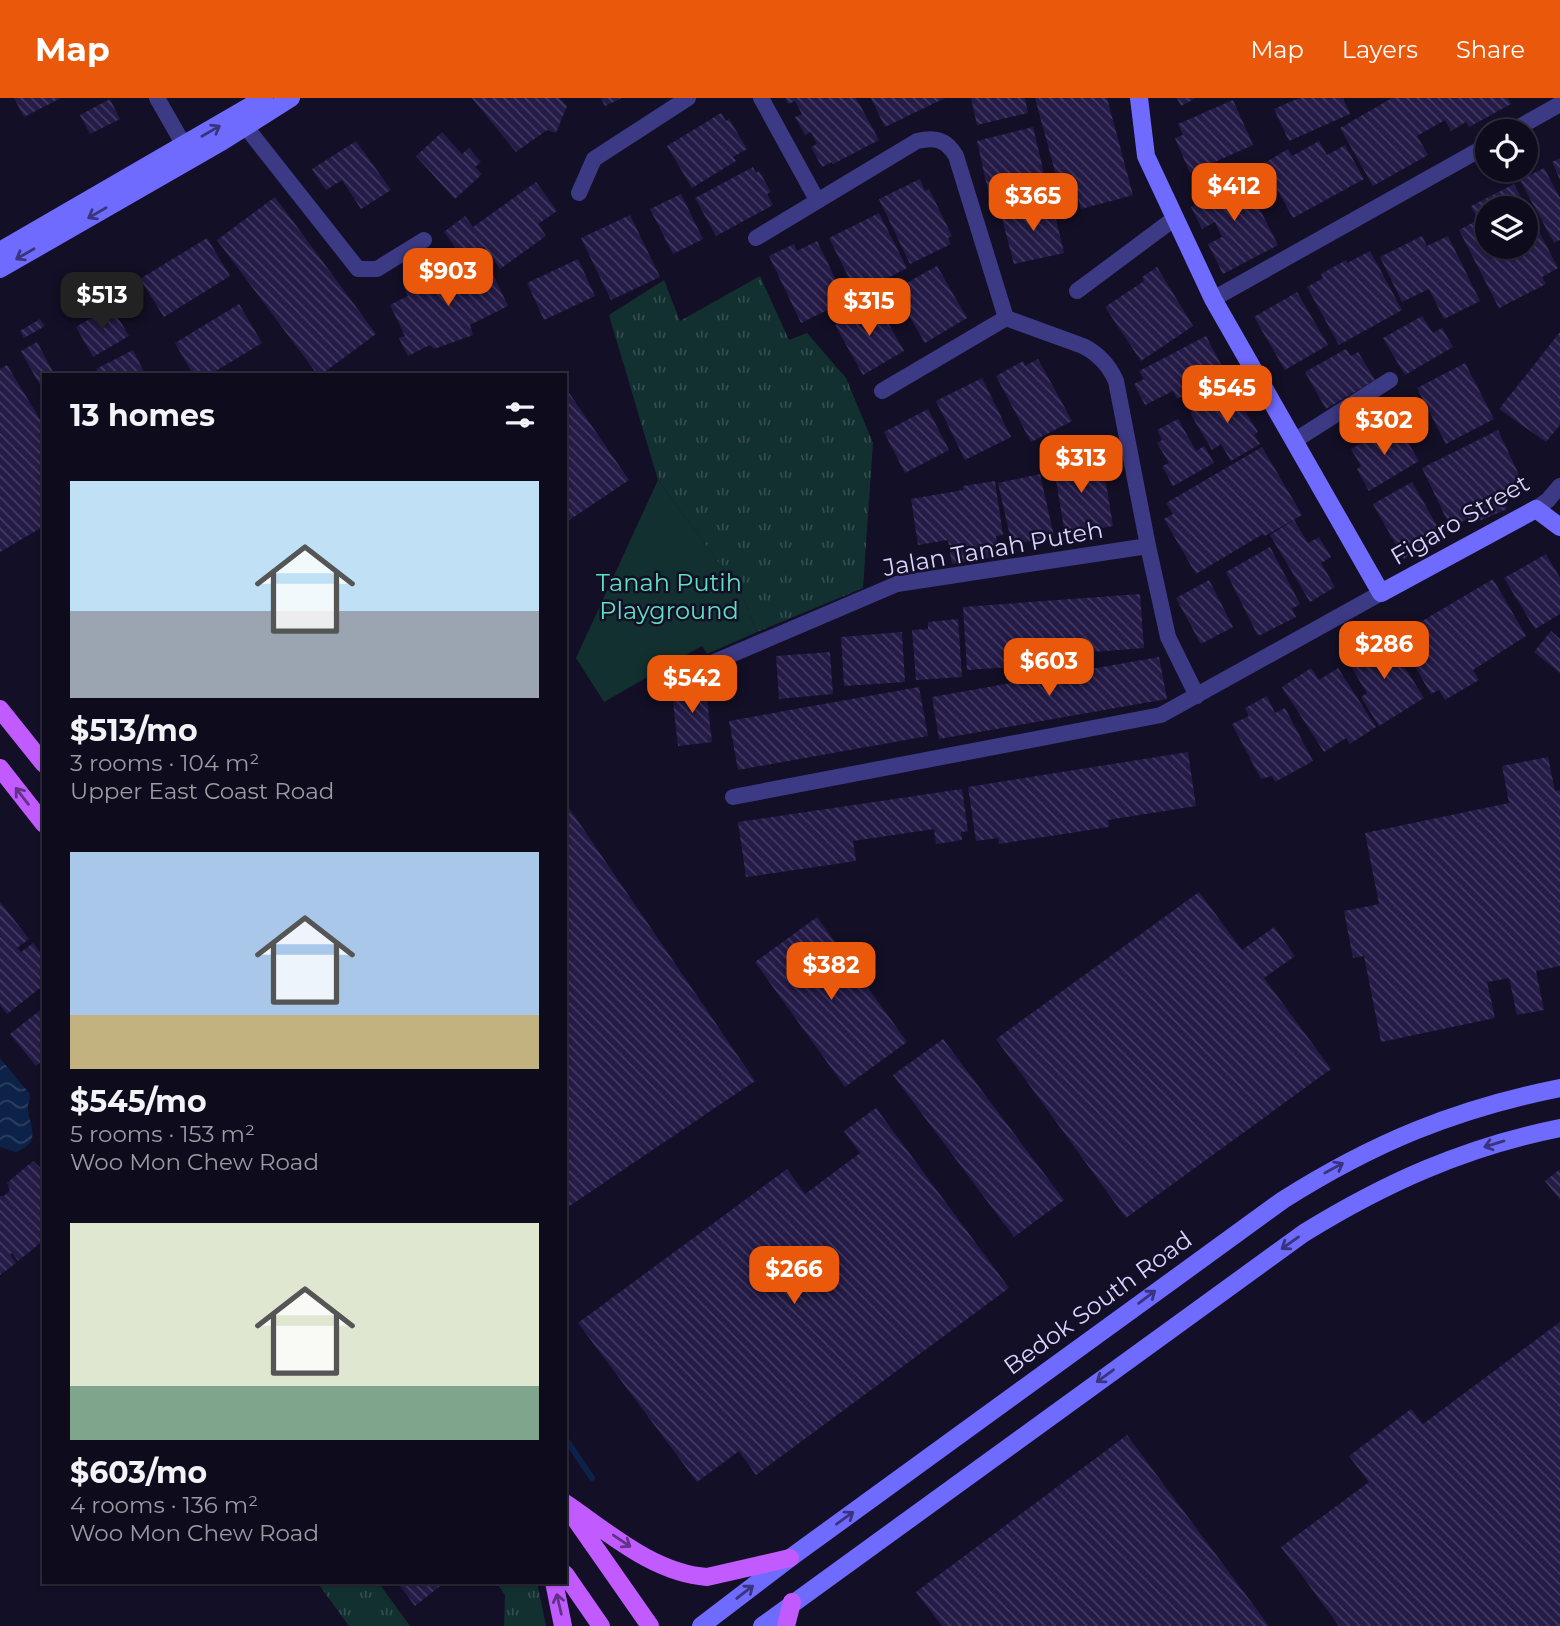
<!DOCTYPE html>
<html lang="en">
<head>
<meta charset="utf-8">
<style>
  :root { --surface:#0e0b1c; --page:#171425; --text:#f1f3f6; --muted:#9b9ba3; --line:#2e2b3b; --accent:#ea580c }
  body { margin:0; font-family:Montserrat,sans-serif; background:var(--page); color:var(--text); height:100vh; display:flex; flex-direction:column; font-size:26px; white-space:nowrap }
  * { box-sizing:border-box; margin:0 }
  p { font-size:23px; color:var(--muted) }
  .icon { flex:none; width:38px; height:38px; fill:none; stroke:currentColor; stroke-width:2; stroke-linecap:round; stroke-linejoin:round }
  .map { position:relative; flex:1; overflow:hidden }
  .drawer { position:absolute; left:42px; top:275px; width:525px; height:1211px; display:flex; flex-direction:column; background:var(--surface); border-radius:0px; box-shadow:0 2px 5px #0004,0 0 0 2px var(--line) }
  .drawer>* { flex:none }
  .buttons { position:absolute; left:1475px; top:21px; display:grid; gap:14px }
  .buttons a { display:grid; place-items:center; width:63px; height:63px; border-radius:50%; background:var(--surface); box-shadow:0 2px 5px #0004,0 0 0 2px var(--line); font-size:35px }
  .price { position:absolute; translate:-50% -60px; padding:0 16px; border-radius:14px; background:var(--accent); color:#fff; font-size:23px; line-height:46px; filter:drop-shadow(0 2px 4px #0008) }
  .price::after { content:''; position:absolute; left:50%; top:42px; width:21px; height:16px; margin-left:-10px; background:inherit; clip-path:polygon(0 0,100% 0,50% 100%) }
  .price.selected { background:#222; color:#fff }
  ul { padding:0; list-style:none }
  li { display:grid; align-content:center; gap:14px; height:371px; padding:0 28px }
  li span { display:grid; place-items:center; height:217px; border-radius:0px; color:#555 }
  li>.icon { margin-inline-start:auto }
  span .icon { width:126px; height:126px; fill:#fffc; stroke-width:1 }
  li b { font-size:30px }
  h2 { display:flex; justify-content:space-between; align-items:center; height:84px; padding:0 28px; font-size:30px }
  header { display:flex; align-items:center; gap:42px; box-sizing:border-box; height:98px; padding:0 35px; background:var(--accent); color:#fff }
  header strong { font-size:33px }
  nav { display:flex; gap:38px; margin-inline-start:auto; font-size:24px }
  .map>svg:first-child { display:block }
</style>
</head>
<body>
<header>
<strong>Map</strong>
<nav><a>Map</a><a>Layers</a><a>Share</a></nav>
</header>
<div class="map">
<svg width="1560" height="1528" viewBox="0 0 1560 1528">
  <defs>
    <pattern id="grass-tufts" width="24" height="20" patternUnits="userSpaceOnUse" patternTransform="scale(1.75)"><rect width="24" height="20" fill="#12302f"/><path d="M3 7l-1-3M5 7V3M7 7l1-3M15 17l-1-3M17 17v-4M19 17l1-3" fill="none" stroke="#344d4e"/></pattern>
    <pattern id="water-waves" width="16" height="10" patternUnits="userSpaceOnUse" patternTransform="scale(1.75)"><rect width="16" height="10" fill="#0c2248"/><path d="M0 5q4-4 8 0t8 0" fill="none" stroke="#2f4163"/></pattern>
    <pattern id="building-back-hatch" width="6" height="6" patternUnits="userSpaceOnUse" patternTransform="scale(1.75)"><rect width="6" height="6" fill="#241b47"/><path d="M-1 5l2 2M0 0l6 6M5-1l2 2" fill="none" stroke="#433b63"/></pattern>
  </defs>
  <rect width="100%" height="100%" fill="#130f26"/>
  <path fill="url(#grass-tufts)" d="M760 178 789 242 807 235 846 280 873 345 863 490 757 534 741 495 658 382 609 217 664 182 680 223Z
    M317 1484H378L410 1528H349Z
    M496 1484H537L546 1528H504L505 1497Z"/>
  <path fill="#12302f" d="M658 382 741 495 757 534 707 556 702 548 604 604 576 560Z"/>
  <path fill="url(#water-waves)" d="M0 960 29 995C32 1002 27 1004 28 1011 30 1030 42 1044 16 1054L0 1049Z"/>
  <g fill="none" stroke-linecap="round" stroke-linejoin="round">
    <path stroke="#0c2248" stroke-width="6" d="M565 1340 592 1380"/>
  </g>
  <path fill="url(#building-back-hatch)" fill-rule="evenodd" d="M14 0H61L24 19Z
    M472 0H559L567 8 556 35 547 32 516 54Z
    M601 0H622L605 8Z
    M785 0H856L879 42 833 66 832 64 822 69 811 49 817 46 811 34 805 37 795 19 802 16 795 3 788 6Z
    M871 0H945L885 29Z
    M971 0H1025L1028 15 977 27Z
    M1035 0H1107L1133 97 1081 111 1071 76 1057 81Z
    M1177 0H1196L1181 8Z
    M1299 0H1343L1350 16 1289 43 1274 11Z
    M1392 0H1507L1511 6 1469 29 1466 24 1451 33 1445 22 1417 38 1428 57 1373 88 1340 30Z
    M110 1 120 21 90 36 80 17Z
    M1233 2 1253 47 1190 75 1175 40 1183 37 1178 26Z
    M721 15 726 23 729 21 747 51 733 59 736 63 692 90 667 48Z
    M1033 29 1046 84 989 97 977 43Z
    M442 34 462 56 469 50 481 64 475 69 482 76 455 101 416 58Z
    M356 43 391 92 361 111 342 82 326 92 312 71Z
    M1319 43 1327 57 1345 47 1364 81 1293 120 1263 66 1288 51 1292 58Z
    M1560 60V82L1552 64Z
    M753 69 756 75 759 73 771 94 767 96 773 107 716 138 695 100Z
    M1544 70 1560 100V142L1554 145 1520 82Z
    M1241 74 1278 147 1223 176 1208 146 1222 139 1215 124 1202 131 1191 109 1195 107 1191 100Z
    M920 81 925 93 929 91 952 138 948 140 951 146 910 166 879 101Z
    M536 84 557 113 538 126 546 138 500 171 484 149 465 163 444 134 465 118 473 129Z
    M1514 86 1558 170 1542 179 1546 186 1499 210 1459 132 1478 122 1471 108ZM1488 110H1526V149H1488Z
    M681 96 703 141 673 156 650 111Z
    M275 99 376 236 322 276H317L217 142Z
    M1052 104 1064 155 1014 166 1001 117Z
    M879 115 907 170 857 196 829 140Z
    M630 117 660 179 611 202 581 140Z
    M1422 138 1427 148 1448 138 1480 203 1444 221 1429 191 1402 204 1380 159Z
    M207 140 230 178 164 219 140 181Z
    M817 143 846 203 801 225 769 158 794 146 797 153Z
    M1370 153 1402 212 1339 247 1307 189 1323 180 1321 176 1346 162 1347 165Z
    M485 160 508 208 470 227 473 237 434 251 430 247 408 258 399 240 405 238 390 207 408 198 403 188 420 180 426 193 434 190 437 196 450 190 443 176 464 166 465 170Z
    M578 161 595 198 544 222 527 185Z
    M937 168 967 220 925 245 894 192Z
    M1157 169 1193 228 1141 263 1105 209 1144 183 1142 179Z
    M1297 194 1328 247 1285 272 1254 219Z
    M876 204 904 253 863 277 835 227Z
    M239 206 262 245 211 276H193L175 245Z
    M111 208 129 238 93 259 76 229Z
    M1422 218 1433 235 1442 230 1453 249 1405 277 1383 240Z
    M40 221 45 228 24 240 20 233Z
    M1560 234V327L1546 344 1499 311Z
    M1206 238 1226 276 1177 301 1173 293 1145 307 1134 286 1144 281 1139 273Z
    M37 244 54 276H44V287L41 289 21 253Z
    M1346 251 1351 258 1358 254 1375 282 1326 311 1305 274Z
    M133 252 145 276H99L96 271Z
    M1038 261 1072 323 1031 344 996 278 1023 263 1025 268Z
    M1465 265 1494 321 1446 346 1417 290Z
    M7 267 44 328V428L0 454V271Z
    M982 280 1011 339 965 362 936 303Z
    M565 289 629 382 565 425Z
    M1231 290 1258 334 1254 337 1260 346 1231 363 1221 346 1212 352 1190 315Z
    M928 311 949 352 905 375 884 334Z
    M1178 321 1196 353 1204 348 1214 365 1173 388 1162 368 1169 365 1157 345 1162 342 1157 332Z
    M1396 325 1419 363 1369 393 1357 371 1361 368 1351 351Z
    M1498 332 1521 381 1509 387 1514 397 1503 402 1507 411 1472 426 1470 420 1459 425 1455 419 1448 424 1422 370Z
    M1262 349 1302 417 1265 438 1263 436 1196 476 1164 421 1173 416 1166 405Z
    M1069 350 1072 372 1103 367 1113 428 1065 436 1051 353Z
    M1040 376 1054 438 1012 447 998 385Z
    M995 383 1003 437 996 438 999 458 952 466 948 442 918 447 911 401 963 392V388Z
    M1412 384 1443 438 1404 461 1373 406Z
    M1294 422 1308 445 1319 439 1331 459 1321 465 1335 489 1310 504 1270 437Z
    M1270 449 1300 506 1292 511 1296 519 1258 538 1226 474Z
    M1546 456 1560 480V516L1535 531 1504 480Z
    M1493 481 1526 538 1473 572 1479 582 1445 602 1439 592 1431 596 1397 538Z
    M1209 482 1233 529 1201 546 1176 500Z
    M1140 496 1144 550 1026 559 1027 568 967 572 963 509Z
    M958 521 962 579 916 582 912 532 928 531V524Z
    M1551 533 1560 541V575L1534 554Z
    M902 534 905 584 844 588 841 539Z
    M1385 538 1424 600 1379 628 1361 599 1367 595 1347 562Z
    M830 554 833 596 779 601 776 558Z
    M1159 559 1167 601 939 641 932 599Z
    M1311 570 1319 582 1338 570 1376 629 1350 646 1346 640 1324 654 1282 589Z
    M705 584 712 644 678 648 672 595 686 593 685 587Z
    M919 589 928 638 738 672 729 623Z
    M1267 598 1275 615 1285 610 1313 663 1275 684 1272 678 1261 681 1232 626 1249 618 1245 610Z
    M1188 654 1196 708 1108 722 1109 729 999 746 998 740 976 743 968 689Z
    M1548 659 1555 693 1560 692V868L1536 873 1544 912 1517 917 1509 880 1487 884 1495 920 1381 944 1364 858 1353 860 1344 813 1379 806 1365 735 1509 705 1502 668Z
    M962 691 968 733 961 734 962 742 936 746 934 731 853 743 856 763 746 779 738 724Z
    M565 704 755 983 565 1111Z
    M1199 794 1242 852 1274 829 1295 858 1264 880 1331 971 1126 1120 996 941Z
    M0 804 29 841 17 850 21 854 33 845 44 859V887L7 916 0 907Z
    M817 819 907 944 845 989 755 864Z
    M44 909V962L36 968 10 936Z
    M943 941 1064 1102 1014 1139 893 977Z
    M876 1010 1009 1190 756 1377 739 1353 697 1384 578 1225 787 1071 805 1096 860 1055 844 1033Z
    M33 1063 44 1073V1142L18 1163 12 1155 10 1156 16 1165 0 1177V1098H4L10 1092 7 1085Z
    M1560 1071V1102L1545 1083Z
    M1560 1224V1528H1339L1281 1449 1369 1384 1349 1358 1411 1311 1423 1326Z
    M1127 1337 1269 1528H942L916 1494Z
    M397 1484H445L415 1508Z"/>
  <g fill="none" stroke-linecap="round" stroke-linejoin="round">
    <path stroke="#3d3a85" stroke-width="16" d="M157 0 189 56
      M761 0 817 102
      M238 19 358 171H377L424 142
      M1512 33 1560 6
      M579 95 594 61 688 0
      M756 140 917 43C935 39 946 41 956 58L1006 220
      M1077 193 1175 120
      M1213 201 1488 47
      M882 293 1006 220 1083 248C1099 256 1109 267 1116 283L1148 448 1168 539 1197 598
      M1294 343 1390 282
      M1536 411 1548 402 1560 388
      M693 573 897 486 1148 448
      M733 699 1161 617 1381 495"/>
    <path stroke="#6f6bff" stroke-width="18" d="M1139 0 1146 58 1213 201 1381 495 1536 411 1560 429
      M0 153 264 0
      M0 171 223 43 291 0
      M701 1528 790 1460 1283 1102C1373 1045 1455 1011 1560 990
      M762 1528 1304 1135C1385 1085 1465 1049 1560 1030"/>
    <path stroke="#c25bff" stroke-width="18" d="M0 611 44 666
      M0 670 44 726
      M565 1405C608 1434 653 1475 707 1479L790 1460
      M569 1412 650 1528
      M565 1476 601 1528
      M554 1484 563 1528
      M786 1528 792 1504"/>
  </g>
  <defs><path id="oneway-shaft" d="M-6 0H5M1.5-3L5.5 0L1.5 3" fill="none" stroke-width="1.6" stroke-linecap="round" stroke-linejoin="round" transform="scale(1.75)"/></defs>
  <g stroke="#38347d">
    <use href="#oneway-shaft" transform="translate(211 33) rotate(-30)"/>
    <use href="#oneway-shaft" transform="translate(97 115) rotate(150)"/>
    <use href="#oneway-shaft" transform="translate(25 156) rotate(150)"/>
    <use href="#oneway-shaft" transform="translate(1494 1046) rotate(163)"/>
    <use href="#oneway-shaft" transform="translate(1334 1070) rotate(-29)"/>
    <use href="#oneway-shaft" transform="translate(1290 1145) rotate(145)"/>
    <use href="#oneway-shaft" transform="translate(1147 1199) rotate(-37)"/>
    <use href="#oneway-shaft" transform="translate(1105 1278) rotate(144)"/>
    <use href="#oneway-shaft" transform="translate(845 1420) rotate(-36)"/>
    <use href="#oneway-shaft" transform="translate(745 1494) rotate(-38)"/>
  </g>
  <g stroke="#623188">
    <use href="#oneway-shaft" transform="translate(22 698) rotate(-128)"/>
    <use href="#oneway-shaft" transform="translate(622 1443) rotate(34)"/>
    <use href="#oneway-shaft" transform="translate(559 1506) rotate(-103)"/>
  </g>
  <g text-anchor="middle" stroke-width="5" stroke-linejoin="round" paint-order="stroke">
    <g font-size="24" fill="#d9d4ff" stroke="#130f26">
      <text transform="translate(1460 422) rotate(-30)" y="8">Figaro Street</text>
      <text transform="translate(993 451) rotate(-10)" y="8">Jalan Tanah Puteh</text>
      <text transform="translate(1098 1205) rotate(-36)" y="8">Bedok South Road</text>
    </g>
    <g font-size="24" fill="#5fe0c0" stroke="#130f26">
      <text x="669" y="493">Tanah Putih<tspan x="669" dy="28">Playground</tspan></text>
    </g>
  </g>
</svg>
<div class="buttons">
<a><svg class="icon" aria-label="locate" viewBox="0 0 24 24"><circle cx="12" cy="12" r="6"/><path d="M12 2v4M12 18v4M2 12h4M18 12h4"/></svg></a>
<a><svg class="icon" aria-label="layers" viewBox="0 0 24 24"><path d="M12 4l9 5-9 5-9-5zM3 14l9 5 9-5"/></svg></a>
</div>
<b class="price" style="left:1234px;top:125px">$412</b>
<b class="price" style="left:1033px;top:135px">$365</b>
<b class="price" style="left:448px;top:210px">$903</b>
<b class="price selected" style="left:102px;top:234px">$513</b>
<b class="price" style="left:869px;top:240px">$315</b>
<b class="price" style="left:1227px;top:327px">$545</b>
<b class="price" style="left:1384px;top:359px">$302</b>
<b class="price" style="left:1081px;top:397px">$313</b>
<b class="price" style="left:1384px;top:583px">$286</b>
<b class="price" style="left:1049px;top:600px">$603</b>
<b class="price" style="left:692px;top:617px">$542</b>
<b class="price" style="left:831px;top:904px">$382</b>
<b class="price" style="left:794px;top:1208px">$266</b>
<section class="drawer">
<h2>13 homes<svg class="icon" aria-label="filters" viewBox="0 0 24 24"><path d="M4 7h16M4 17h16"/><circle cx="9" cy="7" r="2"/><circle cx="15" cy="17" r="2"/></svg></h2>
<ul>
<li><span style="background:linear-gradient(#bfe0f5 60%,#9aa5b1 0)"><svg class="icon" aria-label="home" viewBox="0 0 24 24"><path d="M3 11l9-7 9 7M6 9v11h12V9"/></svg></span><div><b>$513/mo</b><p>3 rooms · 104 m²</p><p>Upper East Coast Road</p></div></li>
<li><span style="background:linear-gradient(#a9c7e8 75%,#c2b280 0)"><svg class="icon" aria-label="home" viewBox="0 0 24 24"><path d="M3 11l9-7 9 7M6 9v11h12V9"/></svg></span><div><b>$545/mo</b><p>5 rooms · 153 m²</p><p>Woo Mon Chew Road</p></div></li>
<li><span style="background:linear-gradient(#dfe7d0 75%,#7fa58c 0)"><svg class="icon" aria-label="home" viewBox="0 0 24 24"><path d="M3 11l9-7 9 7M6 9v11h12V9"/></svg></span><div><b>$603/mo</b><p>4 rooms · 136 m²</p><p>Woo Mon Chew Road</p></div></li>
</ul>
</section>
</div>
</body>
</html>
